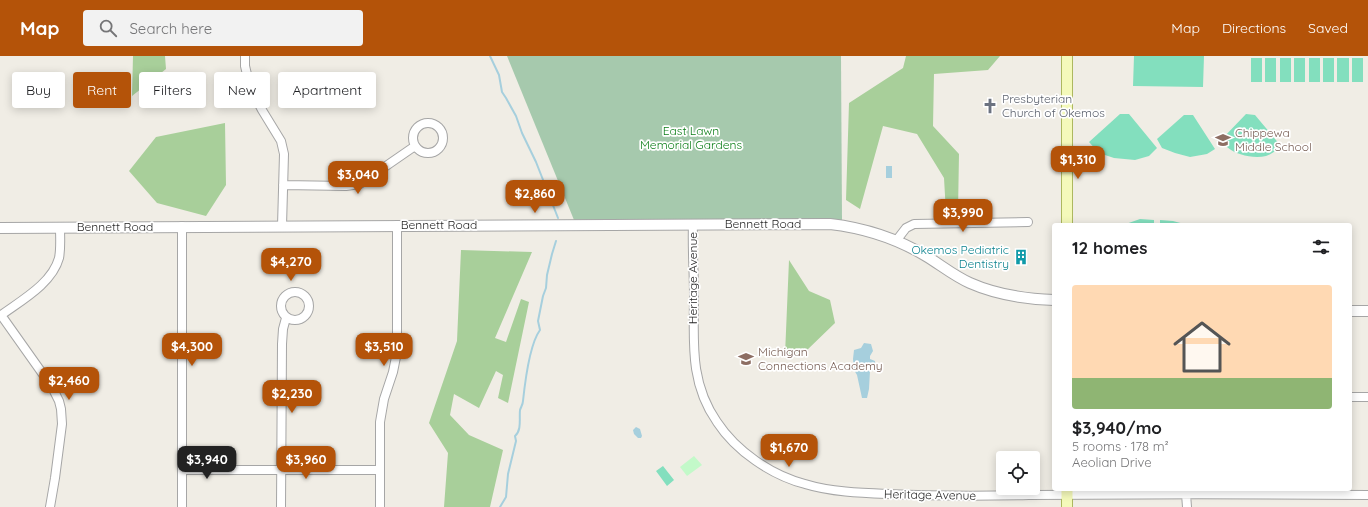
<!DOCTYPE html>
<html lang="en">
<head>
<meta charset="utf-8">
<style>
  :root { --surface:#fff; --page:#f2f2f2; --text:#202124; --muted:#757577; --accent:#b45309 }
  body { margin:0; font-family:Quicksand,sans-serif; background:var(--page); color:var(--text); height:100vh; display:flex; flex-direction:column; font-size:15px; white-space:nowrap }
  * { box-sizing:border-box; margin:0 }
  p { font-size:13px; color:var(--muted) }
  .icon { flex:none; width:22px; height:22px; fill:none; stroke:currentColor; stroke-width:2; stroke-linecap:round; stroke-linejoin:round }
  .map { position:relative; flex:1; overflow:hidden }
  .panel { position:absolute; left:1052px; top:167px; width:300px; height:268px; display:flex; flex-direction:column; background:var(--surface); border-radius:4px; box-shadow:0 2px 10px #0003 }
  .panel>* { flex:none }
  .guide { position:absolute; left:12px; top:16px; width:380px; height:36px; display:flex; gap:8px }
  .fabs { position:absolute; left:996px; top:395px; display:grid; gap:8px }
  .fabs a { display:grid; place-items:center; width:44px; height:44px; border-radius:4px; background:var(--surface); box-shadow:0 2px 10px #0003; font-size:20px }
  .price { position:absolute; translate:-50% -34px; padding:0 9px; border-radius:8px; background:var(--accent); color:#fff; font-size:13px; line-height:26px; filter:drop-shadow(0 1px 2px #0008) }
  .price::after { content:''; position:absolute; left:50%; top:24px; width:12px; height:9px; margin-left:-6px; background:inherit; clip-path:polygon(0 0,100% 0,50% 100%) }
  .price.active { background:#222; color:#fff }
  ul { padding:0; list-style:none }
  li { display:grid; align-content:center; gap:8px; height:212px; padding:0 20px }
  li span { display:grid; place-items:center; height:124px; border-radius:4px; color:#555 }
  li>.icon { margin-inline-start:auto }
  span .icon { width:72px; height:72px; fill:#fffc; stroke-width:1 }
  li b { font-size:17px }
  h2 { display:flex; justify-content:space-between; align-items:center; height:48px; padding:0 20px; font-size:17px }
  .tag { padding:0 14px; border-radius:4px; background:var(--surface); box-shadow:0 2px 10px #0003; font-size:14px; line-height:36px }
  .tag.active { background:var(--accent); color:#fff }
  header { display:flex; align-items:center; gap:24px; box-sizing:border-box; height:56px; padding:0 20px; background:var(--accent); color:#fff }
  header strong { font-size:19px }
  nav { display:flex; gap:22px; margin-inline-start:auto; font-size:14px }
  .search { width:280px; height:36px; background:var(--page); display:flex; align-items:center; gap:10px; box-sizing:border-box; padding:0 14px; border-radius:4px; color:var(--muted); font-size:15px }
  .map>svg:first-child { display:block }
</style>
</head>
<body>
<header>
<strong>Map</strong>
<div class="search"><svg class="icon" aria-label="search" viewBox="0 0 24 24"><circle cx="10" cy="10" r="6"/><path d="M15 15l6 6"/></svg>Search here</div>
<nav><a>Map</a><a>Directions</a><a>Saved</a></nav>
</header>
<div class="map">
<svg width="1368" height="451" viewBox="0 0 1368 451">
  <rect width="100%" height="100%" fill="#f0ede5"/>
  <path fill="#a8cf9a" d="M133 0H165L166 13 132 40Z
    M906 0H1000L988 14 934 18 933 70 959 98 958 155 946 157 944 122 917 78 883 70 860 153 846 144 849 47 903 12Z
    M225 67 226 129 206 160 157 147 129 115 156 81Z
    M461 194 532 196 495 282 506 286 521 243 529 246 508 347 498 342 503 319 496 315 479 352 454 338 450 359 469 379 503 394 490 451H444L448 397 429 367 457 285Z
    M789 204 809 235 830 244 835 267 805 296 785 299Z"/>
  <path fill="#a6c9ad" d="M507 0H841L842 164H574Z"/>
  <path fill="#c3f9c9" d="M694 400 702 409 687 420 680 411Z"/>
  <path fill="#83dfbe" d="M1134 0H1204L1203 31 1133 30Z
    M1251 2H1262V26H1251Z
    M1265 2H1276V26H1265Z
    M1280 2H1291V26H1280Z
    M1294 2H1305V26H1294Z
    M1309 2H1320V26H1309Z
    M1323 2H1334V26H1323Z
    M1337 2H1349V26H1337Z
    M1352 2H1363V26H1352Z
    M1120 58H1129L1157 92 1149 100 1135 104 1114 102 1099 97 1089 86Z
    M1246 58 1255 59 1281 90C1277 94 1272 98 1266 100 1254 103 1236 99 1227 91 1225 89 1224 86 1222 83Z
    M1184 59H1193L1215 93 1207 98 1190 101 1175 97 1162 92 1157 83Z
    M1140 163 1154 164V169H1123Z
    M1160 164 1173 165 1188 169H1160Z
    M663 410 674 424 667 430 656 415Z"/>
  <path fill="#a6cfdd" d="M886 110H892V122H886Z
    M864 287 871 288 873 295 870 300V303L875 305V310L870 315 869 333 867 342H862L857 319 854 314 853 303 854 294 861 292Z
    M636 371 640 373 642 380 641 382H638L634 378 633 374Z"/>
  <g fill="none" stroke-linecap="round" stroke-linejoin="round">
    <path stroke="#a6cfdd" stroke-width="2" d="M490 0 499 19 502 36 506 42 516 60 522 77 536 106 558 162
      M500 451 506 441 508 418 516 385 515 380C522 374 519 362 520 354 521 351 523 348 523 345 525 326 529 289 540 274L538 265 543 240 546 232 547 219 552 198 556 185"/>
    <g stroke="#a6a6a6" stroke-width="10">
      <path id="minor" d="M245 0V10L250 31 262 54 281 85 284 98 282 170
        M413 82a15 15 0 1 1 30 0a15 15 0 1 1-30 0Z
        M283 129 346 130 360 128 415 90
        M693 168C692 192 694 215 694 239 694 285 689 326 717 366 736 395 771 419 805 428 831 436 861 437 888 438 935 440 982 440 1029 439 1142 438 1255 438 1368 439
        M896 185 906 172 914 168 1028 166
        M281 250a14 14 0 1 1 28 0a14 14 0 1 1-28 0Z
        M1 259 52 331 59 345 61 353 62 368 55 422 50 451
        M0 260C20 245 52 228 59 202 61 192 60 182 60 171
        M1350 341H1368
        M182 414H380
        M1186 438 1187 451
        M182 451V170
        M281 451 282 288 283 273 286 262
        M380 451V366L384 343 393 316 397 296V169"/>
    </g>
    <g stroke="#a6a6a6" stroke-width="12">
      <path id="tertiary" d="M0 172 830 168C865 172 896 182 926 200 941 209 954 220 970 227 997 239 1025 243 1054 244
        M1350 255H1368"/>
    </g>
    <g stroke="#677705" stroke-width="12">
      <path id="secondary" d="M1067 169V0
        M1067 451V433"/>
    </g>
    <use href="#minor" stroke="#fff" stroke-width="8"/>
    <use href="#tertiary" stroke="#fff" stroke-width="10"/>
    <use href="#secondary" stroke="#f4f9ba" stroke-width="11"/>
  </g>
  <defs>
    <g id="church-bare" transform="scale(1.2)"><path d="M-1.2-6h2.4v3.5h3.3v2.4h-3.3V6h-2.4V-.1h-3.3v-2.4h3.3Z" fill="#6b7280" stroke="#fff" stroke-width="2.5" paint-order="stroke"/></g>
    <g id="school-bare" transform="scale(1.2)"><path d="M0-5L7-2L0 1L-7-2ZM-4 1L0 2.5L4 1V4Q0 6-4 4Z" fill="#8d6e63" stroke="#fff" stroke-width="2.5" paint-order="stroke"/></g>
    <g id="building-bare" transform="scale(1.2)"><path d="M-4-6H4V6H1V3H-1V6H-4ZM-2.5-4.3h1.7v1.8h-1.7ZM.8-4.3h1.7v1.8H.8ZM-2.5-1h1.7V.8h-1.7ZM.8-1h1.7V.8H.8Z" fill="#0f9aa8" stroke="#fff" stroke-width="2.5" paint-order="stroke"/></g>
  </defs>
  <g fill-rule="evenodd">
    <use href="#church-bare" x="990" y="50"/>
    <use href="#school-bare" x="1223" y="84"/>
    <use href="#building-bare" x="1021" y="201"/>
    <use href="#school-bare" x="746" y="303"/>
  </g>
  <g text-anchor="middle" stroke-width="3.5" stroke-linejoin="round" paint-order="stroke">
    <g font-size="12" fill="#5b616d" stroke="#fff" text-anchor="start">
      <text x="1002" y="47">Presbyterian<tspan x="1002" dy="14">Church of Okemos</tspan></text>
    </g>
    <g font-size="12" fill="#0c7e18" stroke="#fff">
      <text x="691" y="79">East Lawn<tspan x="691" dy="14">Memorial Gardens</tspan></text>
    </g>
    <g font-size="12" fill="#785e54" stroke="#fff" text-anchor="start">
      <text x="1235" y="81">Chippewa<tspan x="1235" dy="14">Middle School</tspan></text>
      <text x="758" y="300">Michigan<tspan x="758" dy="14">Connections Academy</tspan></text>
    </g>
    <g font-size="12" fill="#1f1f1f" stroke="#fff">
      <text x="763" y="172">Bennett Road</text>
      <text x="439" y="173">Bennett Road</text>
      <text x="115" y="175">Bennett Road</text>
      <text transform="translate(693 222) rotate(-90)" y="4">Heritage Avenue</text>
      <text transform="translate(930 439) rotate(1)" y="4">Heritage Avenue</text>
    </g>
    <g font-size="12" fill="#0d838f" stroke="#fff" text-anchor="end">
      <text x="1009" y="198">Okemos Pediatric<tspan x="1009" dy="14">Dentistry</tspan></text>
    </g>
  </g>
</svg>
<div class="fabs">
<a><svg class="icon" aria-label="locate" viewBox="0 0 24 24"><circle cx="12" cy="12" r="6"/><path d="M12 2v4M12 18v4M2 12h4M18 12h4"/></svg></a>
</div>
<b class="price" style="left:1078px;top:124px">$1,310</b>
<b class="price" style="left:358px;top:139px">$3,040</b>
<b class="price" style="left:535px;top:158px">$2,860</b>
<b class="price" style="left:963px;top:177px">$3,990</b>
<b class="price" style="left:291px;top:226px">$4,270</b>
<b class="price" style="left:192px;top:311px">$4,300</b>
<b class="price" style="left:384px;top:311px">$3,510</b>
<b class="price" style="left:69px;top:345px">$2,460</b>
<b class="price" style="left:292px;top:358px">$2,230</b>
<b class="price" style="left:789px;top:412px">$1,670</b>
<b class="price active" style="left:207px;top:424px">$3,940</b>
<b class="price" style="left:306px;top:424px">$3,960</b>
<div class="guide">
<a class="tag">Buy</a>
<a class="tag active">Rent</a>
<a class="tag">Filters</a>
<a class="tag">New</a>
<a class="tag">Apartment</a>
</div>
<section class="panel">
<h2>12 homes<svg class="icon" aria-label="filters" viewBox="0 0 24 24"><path d="M4 7h16M4 17h16"/><circle cx="9" cy="7" r="2"/><circle cx="15" cy="17" r="2"/></svg></h2>
<ul>
<li><span style="background:linear-gradient(#ffd9b3 75%,#8fb573 0)"><svg class="icon" aria-label="home" viewBox="0 0 24 24"><path d="M3 11l9-7 9 7M6 9v11h12V9"/></svg></span><div><b>$3,940/mo</b><p>5 rooms · 178 m²</p><p>Aeolian Drive</p></div></li>
</ul>
</section>
</div>
</body>
</html>
